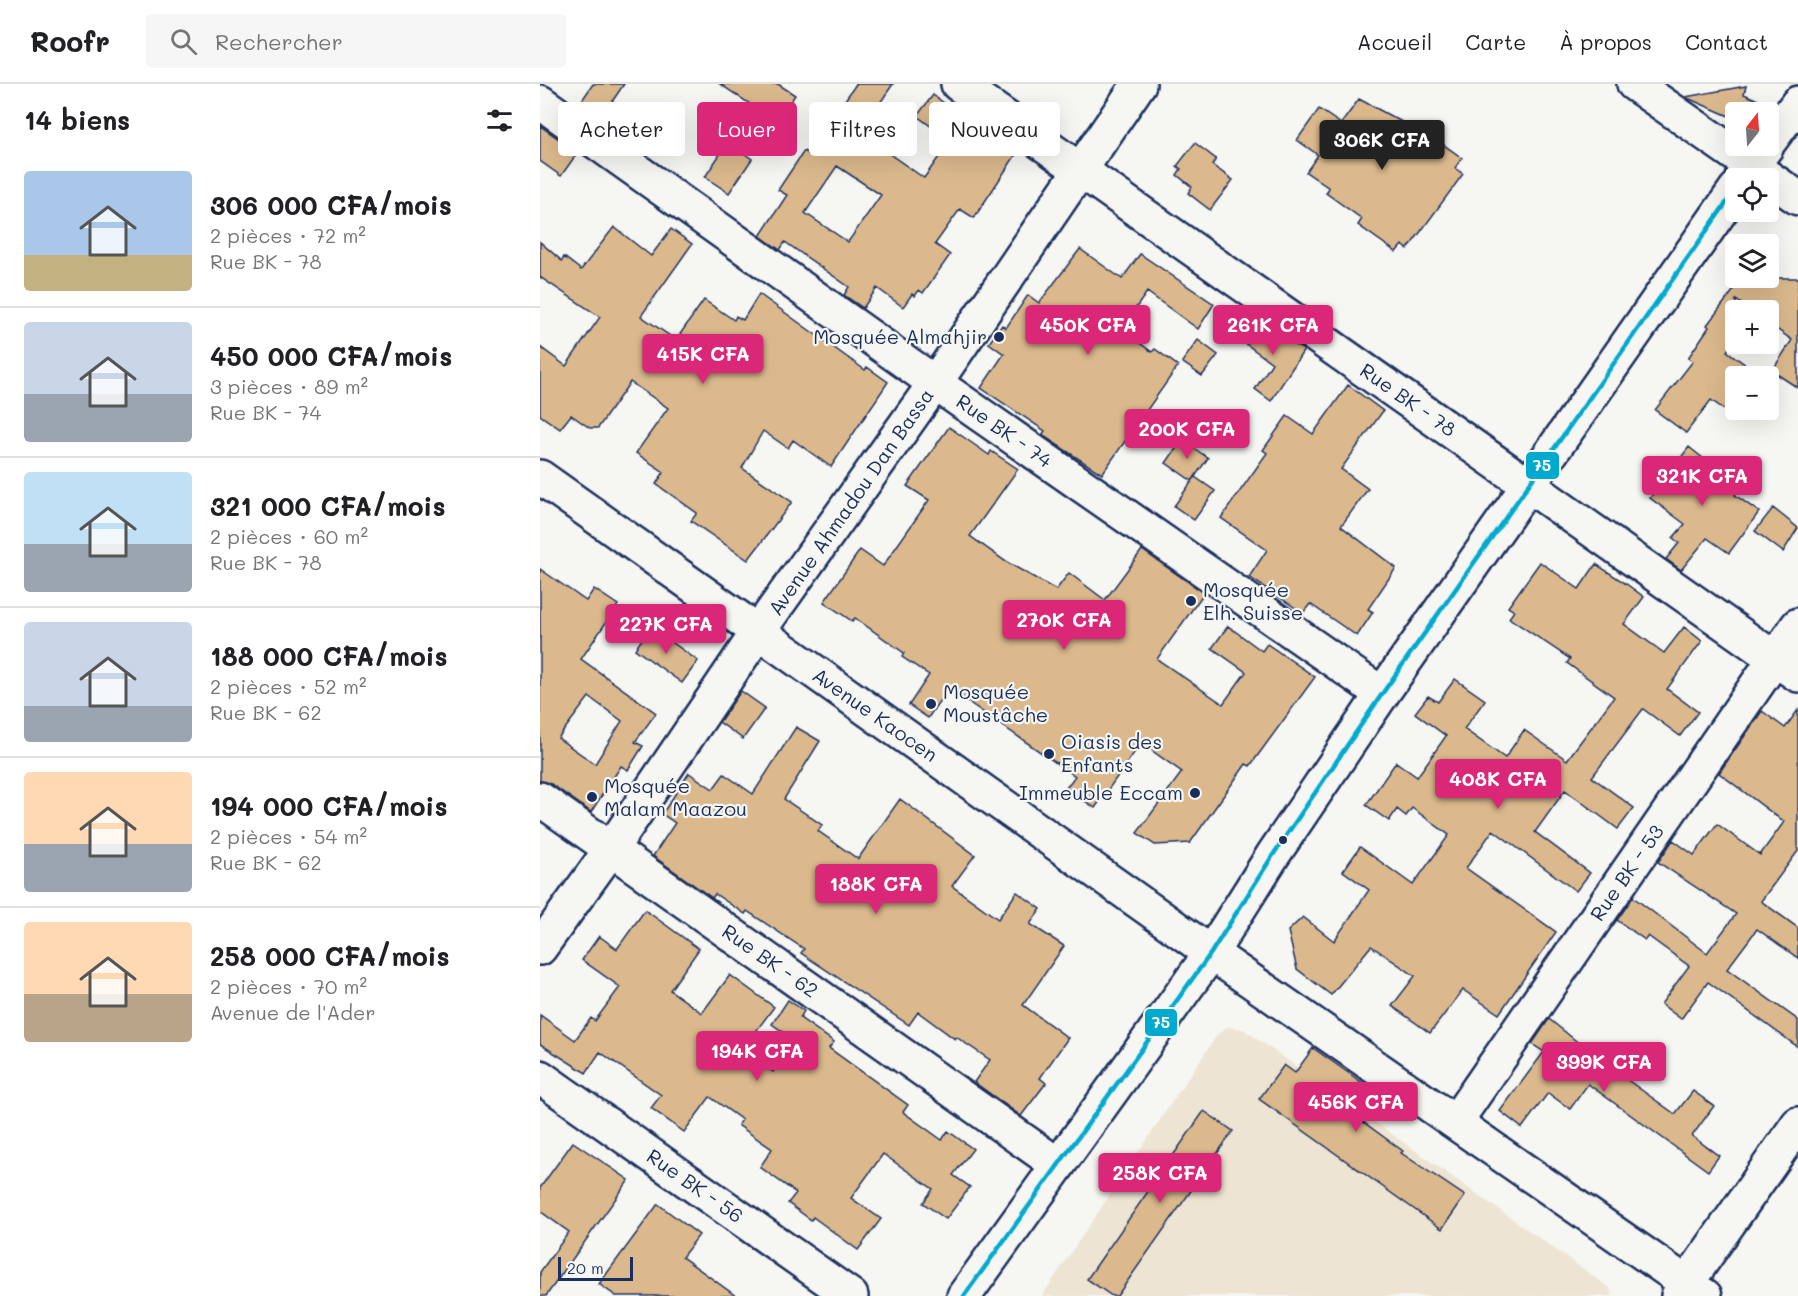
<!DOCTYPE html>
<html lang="fr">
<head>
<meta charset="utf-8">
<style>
  :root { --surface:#fff; --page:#f6f6f6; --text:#202124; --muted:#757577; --line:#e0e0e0; --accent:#db2777 }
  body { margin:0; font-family:Mali,sans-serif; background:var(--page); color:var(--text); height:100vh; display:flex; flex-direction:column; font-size:22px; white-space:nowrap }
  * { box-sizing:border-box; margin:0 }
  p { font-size:20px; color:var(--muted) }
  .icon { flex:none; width:33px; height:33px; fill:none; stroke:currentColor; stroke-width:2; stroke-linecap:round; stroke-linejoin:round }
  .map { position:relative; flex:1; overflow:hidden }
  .sheet { display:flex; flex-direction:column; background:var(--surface); width:540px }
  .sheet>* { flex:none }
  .guide { position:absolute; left:18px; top:18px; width:570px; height:54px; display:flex; gap:12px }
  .needle { width:39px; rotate:17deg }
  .controls { position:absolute; left:1185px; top:18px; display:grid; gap:12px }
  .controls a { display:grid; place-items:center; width:54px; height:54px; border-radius:6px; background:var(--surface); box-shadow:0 6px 24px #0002; font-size:30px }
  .scale { position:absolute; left:18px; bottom:15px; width:75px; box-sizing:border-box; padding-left:6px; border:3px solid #1b2f5e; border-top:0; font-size:16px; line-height:21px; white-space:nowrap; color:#1b2f5e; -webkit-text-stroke:4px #f6f6f2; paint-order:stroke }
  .price { position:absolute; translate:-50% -51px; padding:0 14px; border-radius:6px; background:var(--accent); color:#fff; font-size:20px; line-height:39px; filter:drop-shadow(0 2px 3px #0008) }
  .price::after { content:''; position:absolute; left:50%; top:36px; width:18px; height:14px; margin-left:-9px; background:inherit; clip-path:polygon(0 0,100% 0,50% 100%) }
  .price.active { background:#222; color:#fff }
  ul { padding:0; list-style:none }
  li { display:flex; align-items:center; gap:18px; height:150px; padding:0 24px }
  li+li { border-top:2px solid var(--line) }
  li span { display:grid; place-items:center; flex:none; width:168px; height:120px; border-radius:6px; color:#555 }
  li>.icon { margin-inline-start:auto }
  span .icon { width:72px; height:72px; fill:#fffc; stroke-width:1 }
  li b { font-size:26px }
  h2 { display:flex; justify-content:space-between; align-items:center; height:72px; padding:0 24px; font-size:26px }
  .pill { padding:0 21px; border-radius:6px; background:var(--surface); box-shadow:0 6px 24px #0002; font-size:21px; line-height:54px }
  .pill.active { background:var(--accent); color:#fff }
  header { display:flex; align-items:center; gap:36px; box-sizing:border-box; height:84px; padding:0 30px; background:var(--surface); border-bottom:2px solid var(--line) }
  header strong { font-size:28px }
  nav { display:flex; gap:33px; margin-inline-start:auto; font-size:21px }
  .search { width:420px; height:54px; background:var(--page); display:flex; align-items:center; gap:15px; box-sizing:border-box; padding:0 21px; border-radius:6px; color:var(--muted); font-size:22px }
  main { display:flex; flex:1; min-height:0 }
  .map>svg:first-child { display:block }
</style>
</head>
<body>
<header>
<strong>Roofr</strong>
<div class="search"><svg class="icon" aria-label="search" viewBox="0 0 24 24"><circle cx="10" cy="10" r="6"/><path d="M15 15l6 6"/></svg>Rechercher</div>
<nav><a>Accueil</a><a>Carte</a><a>À propos</a><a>Contact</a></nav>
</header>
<main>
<section class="sheet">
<h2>14 biens<svg class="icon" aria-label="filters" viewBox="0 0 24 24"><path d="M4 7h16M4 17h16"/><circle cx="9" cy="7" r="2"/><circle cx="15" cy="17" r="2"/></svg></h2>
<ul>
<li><span style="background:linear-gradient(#a9c7e8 70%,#c2b280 0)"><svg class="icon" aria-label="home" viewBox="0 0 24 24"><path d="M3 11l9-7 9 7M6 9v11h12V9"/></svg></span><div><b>306 000 CFA/mois</b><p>2 pièces · 72 m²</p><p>Rue BK - 78</p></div></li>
<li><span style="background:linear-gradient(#c9d6e8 60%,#9aa5b1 0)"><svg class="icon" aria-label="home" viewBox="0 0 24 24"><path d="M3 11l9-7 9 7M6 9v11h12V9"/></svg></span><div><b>450 000 CFA/mois</b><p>3 pièces · 89 m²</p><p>Rue BK - 74</p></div></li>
<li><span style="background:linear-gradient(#bfe0f5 60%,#9aa5b1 0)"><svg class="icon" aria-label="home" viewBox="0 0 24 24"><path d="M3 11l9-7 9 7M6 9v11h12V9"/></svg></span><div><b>321 000 CFA/mois</b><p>2 pièces · 60 m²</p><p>Rue BK - 78</p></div></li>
<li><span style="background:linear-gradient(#c9d6e8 70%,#9aa5b1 0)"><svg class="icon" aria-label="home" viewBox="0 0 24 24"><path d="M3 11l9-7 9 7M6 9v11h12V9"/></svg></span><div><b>188 000 CFA/mois</b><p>2 pièces · 52 m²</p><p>Rue BK - 62</p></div></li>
<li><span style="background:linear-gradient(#ffd9b3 60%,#9aa5b1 0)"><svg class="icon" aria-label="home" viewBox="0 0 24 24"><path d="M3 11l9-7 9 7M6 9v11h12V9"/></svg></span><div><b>194 000 CFA/mois</b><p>2 pièces · 54 m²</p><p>Rue BK - 62</p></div></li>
<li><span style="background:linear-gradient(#ffd9b3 60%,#b9a48a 0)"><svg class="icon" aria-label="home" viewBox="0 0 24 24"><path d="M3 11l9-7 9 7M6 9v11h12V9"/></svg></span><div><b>258 000 CFA/mois</b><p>2 pièces · 70 m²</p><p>Avenue de l'Ader</p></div></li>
</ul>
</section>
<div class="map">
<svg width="1258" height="1212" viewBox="0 0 1258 1212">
  <rect width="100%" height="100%" fill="#f6f6f2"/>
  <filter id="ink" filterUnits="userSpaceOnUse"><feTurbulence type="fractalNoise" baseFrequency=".0167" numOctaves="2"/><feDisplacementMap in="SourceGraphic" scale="12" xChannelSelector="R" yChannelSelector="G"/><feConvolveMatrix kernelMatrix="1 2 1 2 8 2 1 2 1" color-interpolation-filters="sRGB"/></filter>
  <g filter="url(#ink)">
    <path fill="#eee4d4" d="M687 943 703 945 1070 1204 1072 1212H502L677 951Z"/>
    <path fill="#dbb98d" stroke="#1b2f5e" stroke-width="1.5" fill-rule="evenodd" d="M53 0H84L59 37 38 22Z
      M180 0H238L255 11 237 38Z
      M316 0H353L329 35 360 57 351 71 384 94 416 49 447 70 457 55 477 69 434 134 420 125 395 160 410 171 383 209 379 206 375 212 372 210 363 223 337 204 323 224 304 211 309 203 245 158 240 166 220 152 247 111 238 106 264 67 268 70ZM297 82 341 111 308 158 265 129Z
      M1206 2 1204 10 1232 22 1227 28H1196V35L1145 13Z
      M393 11 422 32 407 54 377 32Z
      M819 15 901 59 922 74 915 84 923 90 868 165 862 161 856 168 818 141 822 135 786 109 789 104 766 88 778 71 757 56 779 25 801 40Z
      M0 42 38 68 21 92 0 77Z
      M188 58 212 75 189 109 165 93Z
      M655 59 676 75 672 81 693 96 670 126 648 109 652 103 637 91 641 85 637 82Z
      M74 143 111 172 131 145 152 160 101 232 136 256 164 216 194 236 196 232 203 236 219 210 325 286 327 283 348 298 291 383 253 356 248 364 223 347 202 384 252 418 208 476 151 437 157 429 116 400 124 388 96 369 128 324 90 298 58 344H50L31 331 20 345 0 331V263L26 282 60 233 0 193V158L22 177 24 173 41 186Z
      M540 165 582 195 600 170 674 220 658 245 607 208 581 245 612 268 615 265 638 282 562 390 502 351 505 347 441 304 464 270 449 259 462 241 466 244 488 211 499 219Z
      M1203 194H1258V304L1232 287 1252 256 1228 239V226H1210L1196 216V255L1187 267 1221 292H1196V334L1171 316 1146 349 1115 326 1153 277 1148 274 1169 243 1167 241Z
      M719 234 743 251 741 253 764 266 731 317 715 305 732 279 702 257Z
      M658 256 678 271 662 292 642 278Z
      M808 301 843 327 801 385 828 405 801 442 856 484 828 525 833 528 817 552 770 520 763 529 709 493 727 466 681 434 727 369 723 366 747 332 773 350Z
      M409 343 449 371 451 367 478 385 430 452 465 477 516 506 529 489 565 516 602 466 664 509 617 575 683 620 706 588 672 564 688 542 722 567 727 560 775 593 710 682 706 680 650 759 615 761 597 749 642 688 601 659 555 724 526 704 535 692 408 604 388 634 369 621 389 591 362 573 364 569 315 534 312 537 284 518 320 466 343 482 389 416 367 402Z
      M642 356 668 374 652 397 626 379Z
      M1149 363 1200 404 1195 411 1219 428 1189 469 1167 454 1141 486 1126 475 1139 459 1133 454 1145 440 1110 414Z
      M655 393 675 407 654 436 634 422Z
      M1233 424 1258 444 1243 468 1215 447Z
      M1000 478 1039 505 1056 480 1085 499 1104 513 1084 540 1124 569 1144 543 1162 557 1127 605 1158 628 1140 652 1103 625 1052 693 1094 724 1078 745 1025 706 995 748 1050 789 1036 807 953 746 926 784 1016 848 959 930 923 906 890 949 852 922 875 892 831 862 791 911 757 885 748 847 763 833 794 857 829 806 803 787 820 763 873 801 909 751 872 724 866 732 857 725 849 737 826 721 856 678 877 693 906 652 875 629 888 612 898 618 915 595 945 616 924 645 965 674 984 646 1027 676 1074 613 1027 579 1030 575 969 534 974 527 968 523Z
      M0 485 46 517 54 505 78 521 41 575 116 629 95 658 103 662 88 686 81 682 51 728 11 700 0 697ZM49 613 82 637 55 680 18 654Z
      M111 543 158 577 142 599 95 565Z
      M201 607 225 624 203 655 179 638Z
      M1258 626V767L1221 817 1258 844V874L1217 845 1187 885 1258 936V963L1168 898 1141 935 1121 920 1149 882 1108 852 1105 856 1077 836 1093 813 1167 869 1196 830 1118 778 1133 756 1154 771 1177 740 1220 771 1244 738 1179 689 1222 627 1245 644Z
      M256 643 280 657 244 715 282 741 278 747 318 775 360 715 435 771 412 802 458 835 477 808 501 825 490 840 524 862 483 921 528 954 500 994 506 999 481 1032 434 998 450 976 416 953 415 955 378 928 369 941 261 869 264 865 207 827 205 830 175 810 172 814 113 772 135 739 122 730 149 689 173 705 184 690 213 710Z
      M105 826 159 865 130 906 162 929 190 891 234 923 202 966 233 988 256 957 232 940 248 916 264 927 260 934 294 958 289 964 368 1021 363 1028 402 1056 408 1047 433 1065 413 1091 430 1103 406 1135 383 1119 393 1105 343 1070 311 1114 341 1135 318 1166 273 1133 271 1136 248 1119 256 1109 220 1083 232 1065 198 1041 202 1036 170 1013 144 1048 111 1024 121 1011 60 968 46 989 0 960V931L35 956 51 934 55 937 80 903 42 876 59 852 77 865Z
      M1009 935 1061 977 1135 1030 1153 1007 1174 1022 1152 1052 1179 1072 1168 1087 1048 1000 1030 1025 1008 1009 982 1044 960 1027 1004 968 992 960Z
      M773 964 841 1012 822 1037 863 1067 861 1069 925 1112 902 1145 719 1015 744 981 755 989Z
      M664 1027 693 1047 577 1212H572L547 1195Z
      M33 1058 89 1096 6 1212H0V1188L29 1148 0 1127V1104Z
      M118 1120 159 1151 142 1173 196 1212H76L59 1200Z"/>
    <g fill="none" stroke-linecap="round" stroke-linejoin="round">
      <g stroke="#1b2f5e" stroke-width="38">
        <path id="minor" d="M418 0 1258 591
          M1094 0 1258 114
          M0 18 395 299 842 610
          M0 393 671 869 1165 1212
          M0 715 518 1081
          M0 864 71 765 218 548 395 299 599 0
          M0 993 311 1212
          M916 1037 1258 541
          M1138 1212 1258 1040"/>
      </g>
      <g stroke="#1b2f5e" stroke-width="38">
        <path id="major" d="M1228 59 1258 19
          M1203 94 1227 62
          M424 1212 671 869 733 771 842 610 1196 105"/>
      </g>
      <use href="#minor" stroke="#f6f6f2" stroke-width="33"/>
      <use href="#major" stroke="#f6f6f2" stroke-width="33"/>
      <g stroke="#f6f6f2" stroke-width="9">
        <path id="bus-1" d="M424 1212 671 869 733 771 842 610 1196 105"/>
      </g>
      <use href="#bus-1" stroke="#00a9ce" stroke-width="4.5"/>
    </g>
  </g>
  <g fill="#1b2f5e" stroke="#f6f6f2" stroke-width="2">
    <circle cx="459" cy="253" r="6"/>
    <circle cx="651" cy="517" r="6"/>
    <circle cx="391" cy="620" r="6"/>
    <circle cx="509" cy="670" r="6"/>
    <circle cx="655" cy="709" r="6"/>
    <circle cx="52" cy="713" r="6"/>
    <circle cx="743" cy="756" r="5"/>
  </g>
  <g text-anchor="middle" stroke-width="4.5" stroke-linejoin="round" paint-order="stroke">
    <g font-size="20" fill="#1b2f5e" stroke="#f6f6f2" text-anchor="start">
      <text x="447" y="260" text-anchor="end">Mosquée Almahjir</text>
      <text x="663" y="513">Mosquée<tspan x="663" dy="23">Elh. Suisse</tspan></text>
      <text x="403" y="615">Mosquée<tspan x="403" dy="23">Moustâche</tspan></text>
      <text x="521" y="665">Oiasis des<tspan x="521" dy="23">Enfants</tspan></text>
      <text x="64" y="709">Mosquée<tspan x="64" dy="23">Malam Maazou</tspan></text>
      <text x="643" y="716" text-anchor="end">Immeuble Eccam</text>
    </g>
    <g font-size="20" fill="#1b2f5e" stroke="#f6f6f2">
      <text transform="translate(868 316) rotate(35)" y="7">Rue BK - 78</text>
      <text transform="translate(464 347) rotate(35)" y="7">Rue BK - 74</text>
      <text transform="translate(311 418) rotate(-55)" y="7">Avenue Ahmadou Dan Bassa</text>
      <text transform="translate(335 631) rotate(35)" y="7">Avenue Kaocen</text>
      <text transform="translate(1087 789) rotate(-55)" y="7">Rue BK - 53</text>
      <text transform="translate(230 877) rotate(35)" y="7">Rue BK - 62</text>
      <text transform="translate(155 1102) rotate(35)" y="7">Rue BK - 56</text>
    </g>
  </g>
  <g stroke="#f6f6f2" stroke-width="2">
    <rect x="985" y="367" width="35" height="29" rx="6" fill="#00a9ce"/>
    <rect x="604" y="924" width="34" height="29" rx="6" fill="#00a9ce"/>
  </g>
  <g font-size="16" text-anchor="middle" font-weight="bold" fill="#fff">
    <text x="1002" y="387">75</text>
    <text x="621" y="944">75</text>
  </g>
</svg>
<div class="controls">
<a><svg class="needle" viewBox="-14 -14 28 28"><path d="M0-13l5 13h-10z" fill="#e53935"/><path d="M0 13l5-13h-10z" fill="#757577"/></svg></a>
<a><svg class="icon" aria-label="locate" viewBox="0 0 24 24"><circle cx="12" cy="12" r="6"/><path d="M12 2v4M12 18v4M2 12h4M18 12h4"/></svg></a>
<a><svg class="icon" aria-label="layers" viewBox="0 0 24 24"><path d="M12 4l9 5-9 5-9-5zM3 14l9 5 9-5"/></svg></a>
<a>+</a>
<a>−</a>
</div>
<div class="scale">20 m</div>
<b class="price active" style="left:842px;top:87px">306K CFA</b>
<b class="price" style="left:548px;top:272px">450K CFA</b>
<b class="price" style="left:733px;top:272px">261K CFA</b>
<b class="price" style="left:163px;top:301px">415K CFA</b>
<b class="price" style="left:647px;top:376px">200K CFA</b>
<b class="price" style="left:1162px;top:423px">321K CFA</b>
<b class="price" style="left:524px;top:567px">270K CFA</b>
<b class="price" style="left:126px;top:571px">227K CFA</b>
<b class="price" style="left:958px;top:726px">408K CFA</b>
<b class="price" style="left:336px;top:831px">188K CFA</b>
<b class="price" style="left:217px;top:998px">194K CFA</b>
<b class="price" style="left:1064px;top:1009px">399K CFA</b>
<b class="price" style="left:816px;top:1049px">456K CFA</b>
<b class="price" style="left:620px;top:1120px">258K CFA</b>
<div class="guide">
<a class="pill">Acheter</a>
<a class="pill active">Louer</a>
<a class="pill">Filtres</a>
<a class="pill">Nouveau</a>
</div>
</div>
</main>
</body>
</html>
